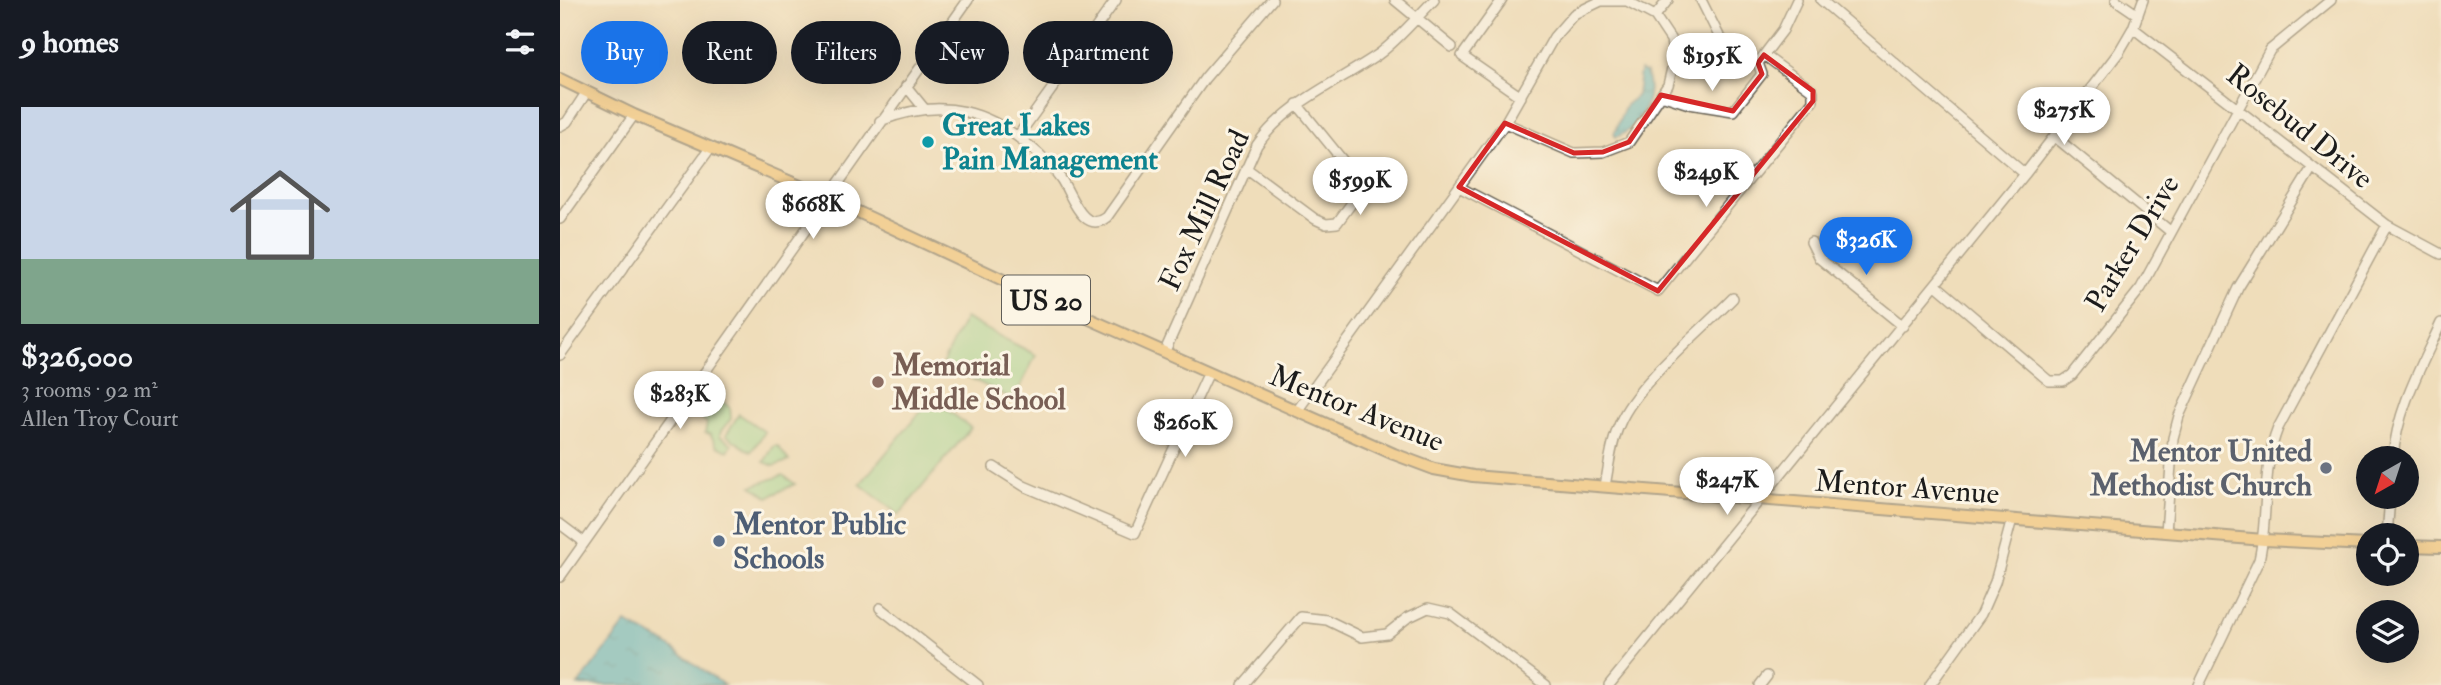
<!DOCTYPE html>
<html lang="en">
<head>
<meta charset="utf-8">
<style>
  :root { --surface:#171b24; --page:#242831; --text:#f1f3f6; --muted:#9ea1a6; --accent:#1a73e8 }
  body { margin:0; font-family:"IM FELL Double Pica",serif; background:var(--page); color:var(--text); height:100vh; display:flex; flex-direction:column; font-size:26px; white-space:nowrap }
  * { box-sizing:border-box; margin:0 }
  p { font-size:23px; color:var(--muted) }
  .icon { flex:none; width:38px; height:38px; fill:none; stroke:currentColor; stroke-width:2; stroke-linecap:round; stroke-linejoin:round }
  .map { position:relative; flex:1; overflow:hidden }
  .side { display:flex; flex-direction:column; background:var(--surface); width:560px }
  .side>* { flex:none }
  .hud { position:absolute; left:21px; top:21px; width:665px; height:63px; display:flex; gap:14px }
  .needle { width:46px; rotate:219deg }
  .controls { position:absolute; left:1796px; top:446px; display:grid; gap:14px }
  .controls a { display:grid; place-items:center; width:63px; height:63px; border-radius:50%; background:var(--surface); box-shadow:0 7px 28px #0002; font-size:35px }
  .price { position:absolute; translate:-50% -60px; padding:0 16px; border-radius:24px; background:#fff; color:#222; font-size:23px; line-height:46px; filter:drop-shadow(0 2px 4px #0008) }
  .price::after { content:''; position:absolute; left:50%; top:42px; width:21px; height:16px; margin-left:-10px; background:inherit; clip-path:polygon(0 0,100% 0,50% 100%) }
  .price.current { background:var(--accent); color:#fff }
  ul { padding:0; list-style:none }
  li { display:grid; align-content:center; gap:14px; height:371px; padding:0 21px }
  li span { display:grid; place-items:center; height:217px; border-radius:0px; color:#555 }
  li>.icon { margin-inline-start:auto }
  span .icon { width:126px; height:126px; fill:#fffc; stroke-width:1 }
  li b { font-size:30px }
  h2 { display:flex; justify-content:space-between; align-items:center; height:84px; padding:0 21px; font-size:30px }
  .chip { padding:0 24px; border-radius:32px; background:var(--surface); box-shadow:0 7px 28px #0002; font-size:24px; line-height:63px }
  .chip.current { background:var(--accent); color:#fff }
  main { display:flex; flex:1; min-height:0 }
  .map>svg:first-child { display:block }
</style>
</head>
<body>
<main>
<section class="side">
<h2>9 homes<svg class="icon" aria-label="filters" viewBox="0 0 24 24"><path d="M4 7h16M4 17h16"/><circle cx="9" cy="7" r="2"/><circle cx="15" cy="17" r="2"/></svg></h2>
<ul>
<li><span style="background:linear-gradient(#c9d6e8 70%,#7fa58c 0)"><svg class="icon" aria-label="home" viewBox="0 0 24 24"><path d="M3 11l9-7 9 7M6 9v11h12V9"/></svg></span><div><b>$326,000</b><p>3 rooms · 92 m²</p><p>Allen Troy Court</p></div></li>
</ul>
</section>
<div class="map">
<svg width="1881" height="685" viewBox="0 0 1881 685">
  <defs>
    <pattern id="park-crowns" width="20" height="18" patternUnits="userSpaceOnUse" patternTransform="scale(1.75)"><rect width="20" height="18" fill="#91d892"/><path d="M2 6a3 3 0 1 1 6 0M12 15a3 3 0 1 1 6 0" fill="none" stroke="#7cb97d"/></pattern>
    <pattern id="water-ripples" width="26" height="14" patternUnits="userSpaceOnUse" patternTransform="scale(1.75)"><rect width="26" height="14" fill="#4ab4c8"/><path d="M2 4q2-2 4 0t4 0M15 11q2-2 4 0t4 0" fill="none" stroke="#3d92a2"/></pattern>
  </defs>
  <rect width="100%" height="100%" fill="#fcf5e5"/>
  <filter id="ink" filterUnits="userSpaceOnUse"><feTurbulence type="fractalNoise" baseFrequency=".0143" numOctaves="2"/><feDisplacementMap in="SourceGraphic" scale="14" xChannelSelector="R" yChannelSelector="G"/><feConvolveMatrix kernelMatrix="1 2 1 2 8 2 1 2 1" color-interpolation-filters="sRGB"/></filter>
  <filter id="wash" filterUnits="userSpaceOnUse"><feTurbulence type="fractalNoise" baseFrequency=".00686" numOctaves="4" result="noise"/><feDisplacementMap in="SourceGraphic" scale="28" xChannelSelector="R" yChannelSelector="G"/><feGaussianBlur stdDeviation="1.57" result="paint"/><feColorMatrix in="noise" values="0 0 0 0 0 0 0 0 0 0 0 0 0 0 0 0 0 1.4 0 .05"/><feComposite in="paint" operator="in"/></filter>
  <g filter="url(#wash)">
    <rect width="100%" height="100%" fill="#efddba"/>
    <path fill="#91d892" stroke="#567a57" stroke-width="2" d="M405 318 476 355 454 400 382 364Z
      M372 398 411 428 339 515 300 484Z
      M179 414 205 432 191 452 166 435Z
      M214 446H218L229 461 214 466 204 462Z
      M223 475 235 484 208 497 192 486Z"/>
    <path fill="url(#park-crowns)" stroke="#567a57" stroke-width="2" d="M162 401 170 408 171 419 161 431 160 436 172 444 168 451 157 446 150 434 145 433 147 423 142 419 154 402 157 404Z"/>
    <path fill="url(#water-ripples)" stroke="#336872" stroke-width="2" d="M1080 71 1086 73C1095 97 1080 128 1056 137L1054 134 1065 106 1077 95Z
      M66 623 102 641 164 685H18Z"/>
  </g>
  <g filter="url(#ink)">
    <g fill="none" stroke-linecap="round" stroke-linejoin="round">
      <g stroke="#666053" stroke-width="12">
        <path id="minor" d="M835 0 892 47
          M942 0 902 56 961 97
          M1261 0 1465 174
          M1556 0 1578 15
          M1095 16 1108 0
          M1573 28 1827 225 1881 254
          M1204 55 1223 30 1237 0
          M346 86 363 107
          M1101 95 1129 104 1173 111 1202 74 1198 63
          M320 121C383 96 430 110 479 154 487 162 495 170 501 179 511 193 523 236 547 217L645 78 712 0
          M0 126 7 122 26 93
          M458 136 556 0
          M1494 136 1611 232
          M686 168 755 219 766 224 777 223 797 196 801 183 737 104
          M899 187 1098 291 1253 101V91L1204 55 1198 63 1160 38 1141 0
          M0 219 74 115
          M1251 242 1259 258 1343 326
          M1376 285 1489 381H1503L1512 375 1581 288 1710 50 1771 0
          M605 351 697 145C727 102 777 83 819 54 839 39 857 17 874 0
          M0 355 151 147
          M737 411 945 123 994 37 1014 14 1041 1H1067L1095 16 1111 40 1114 60 1108 85 1069 142 1043 152 1014 153 945 123
          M1833 458C1837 409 1861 367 1881 323
          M434 467 464 486 575 533 649 372
          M1045 486C1049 465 1051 443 1060 423 1077 383 1141 331 1173 298
          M0 524 24 542
          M1606 532 1613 438 1619 416 1678 288 1752 168
          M1827 536 1830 497
          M0 577 408 0
          M320 608 418 685
          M683 685 741 617 767 620 802 637 827 634 847 618 868 608 890 613 986 685
          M1049 685 1465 174 1559 52 1573 28 1583 0
          M1200 685 1207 676
          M1370 685 1421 614 1435 582 1452 519
          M1639 685 1699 560C1709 517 1701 470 1718 428L1827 225"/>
      </g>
      <g stroke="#666053" stroke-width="14">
        <path id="major" d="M0 79 74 115 266 197 471 293 834 454 874 469 913 476 1704 540 1808 545
          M1846 546 1881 547"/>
      </g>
      <use href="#minor" stroke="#fff" stroke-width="9"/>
      <use href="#major" stroke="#f6c06b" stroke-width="10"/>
    </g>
  </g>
  <path d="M0 0H1881V685H0ZM1204 55 1253 91V101L1098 291 899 187 945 123 1014 153 1043 152 1069 142 1101 95 1173 111 1202 74 1198 63Z" fill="#efddba" fill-opacity=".55" fill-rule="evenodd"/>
  <path fill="none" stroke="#d62828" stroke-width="5" stroke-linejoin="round" d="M1204 55 1253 91V101L1098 291 899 187 945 123 1014 153 1043 152 1069 142 1101 95 1173 111 1202 74 1198 63Z"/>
  <circle fill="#0f9aa8" stroke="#fcf5e5" stroke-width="2.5" cx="368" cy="142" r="7"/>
  <circle fill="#8d6e63" stroke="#fcf5e5" stroke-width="2.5" cx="318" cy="382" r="7"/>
  <circle fill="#6b7280" stroke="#fcf5e5" stroke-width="2.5" cx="1766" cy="468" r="7"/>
  <circle fill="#5c6f8a" stroke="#fcf5e5" stroke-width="2.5" cx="159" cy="541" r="7"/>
  <g text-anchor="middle" stroke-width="6" stroke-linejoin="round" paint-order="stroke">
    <rect fill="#fcf5e5" stroke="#5f5d58" stroke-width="2" x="442" y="275.5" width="88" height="49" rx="5"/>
    <g font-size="28" font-weight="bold" fill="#1c1c1c">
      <text x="486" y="310">US 20</text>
    </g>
    <g font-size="30" font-weight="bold" fill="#0d838f" stroke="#fcf5e5" text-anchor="start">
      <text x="382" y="135">Great Lakes<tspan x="382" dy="34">Pain Management</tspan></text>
    </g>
    <g font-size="30" fill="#1c1c1c" stroke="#fcf5e5">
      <text transform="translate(1740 126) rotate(39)" y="10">Rosebud Drive</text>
      <text transform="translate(644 210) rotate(-65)" y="10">Fox Mill Road</text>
      <text transform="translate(1572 243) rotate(-59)" y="10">Parker Drive</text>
      <text transform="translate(797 408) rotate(22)" y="10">Mentor Avenue</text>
      <text transform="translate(1347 487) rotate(4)" y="10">Mentor Avenue</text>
    </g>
    <g font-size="30" font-weight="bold" fill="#785e54" stroke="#fcf5e5" text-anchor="start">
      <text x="332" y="375">Memorial<tspan x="332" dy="34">Middle School</tspan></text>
    </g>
    <g font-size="30" font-weight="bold" fill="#5b616d" stroke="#fcf5e5" text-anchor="end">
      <text x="1752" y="461">Mentor United<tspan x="1752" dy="34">Methodist Church</tspan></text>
    </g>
    <g font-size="30" font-weight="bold" fill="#4e5e75" stroke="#fcf5e5" text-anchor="start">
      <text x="173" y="534">Mentor Public<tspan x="173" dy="34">Schools</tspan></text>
    </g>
  </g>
</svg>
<div class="controls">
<a><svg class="needle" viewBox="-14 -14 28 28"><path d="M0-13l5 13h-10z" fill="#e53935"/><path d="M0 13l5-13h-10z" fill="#9ea1a6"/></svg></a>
<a><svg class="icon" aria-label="locate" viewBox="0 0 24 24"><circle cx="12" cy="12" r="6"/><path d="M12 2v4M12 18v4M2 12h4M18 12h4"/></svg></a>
<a><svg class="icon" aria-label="layers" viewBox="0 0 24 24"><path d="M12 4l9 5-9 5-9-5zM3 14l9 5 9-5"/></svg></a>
</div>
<b class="price" style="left:1152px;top:93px">$195K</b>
<b class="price" style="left:1504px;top:147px">$275K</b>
<b class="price" style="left:1146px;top:209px">$249K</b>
<b class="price" style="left:800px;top:217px">$599K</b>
<b class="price" style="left:253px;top:241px">$668K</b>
<b class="price current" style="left:1306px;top:277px">$326K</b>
<b class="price" style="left:120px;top:431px">$283K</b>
<b class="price" style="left:625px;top:459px">$260K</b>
<b class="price" style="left:1167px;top:517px">$247K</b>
<div class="hud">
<a class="chip current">Buy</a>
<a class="chip">Rent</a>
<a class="chip">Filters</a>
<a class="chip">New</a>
<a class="chip">Apartment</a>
</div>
</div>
</main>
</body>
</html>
